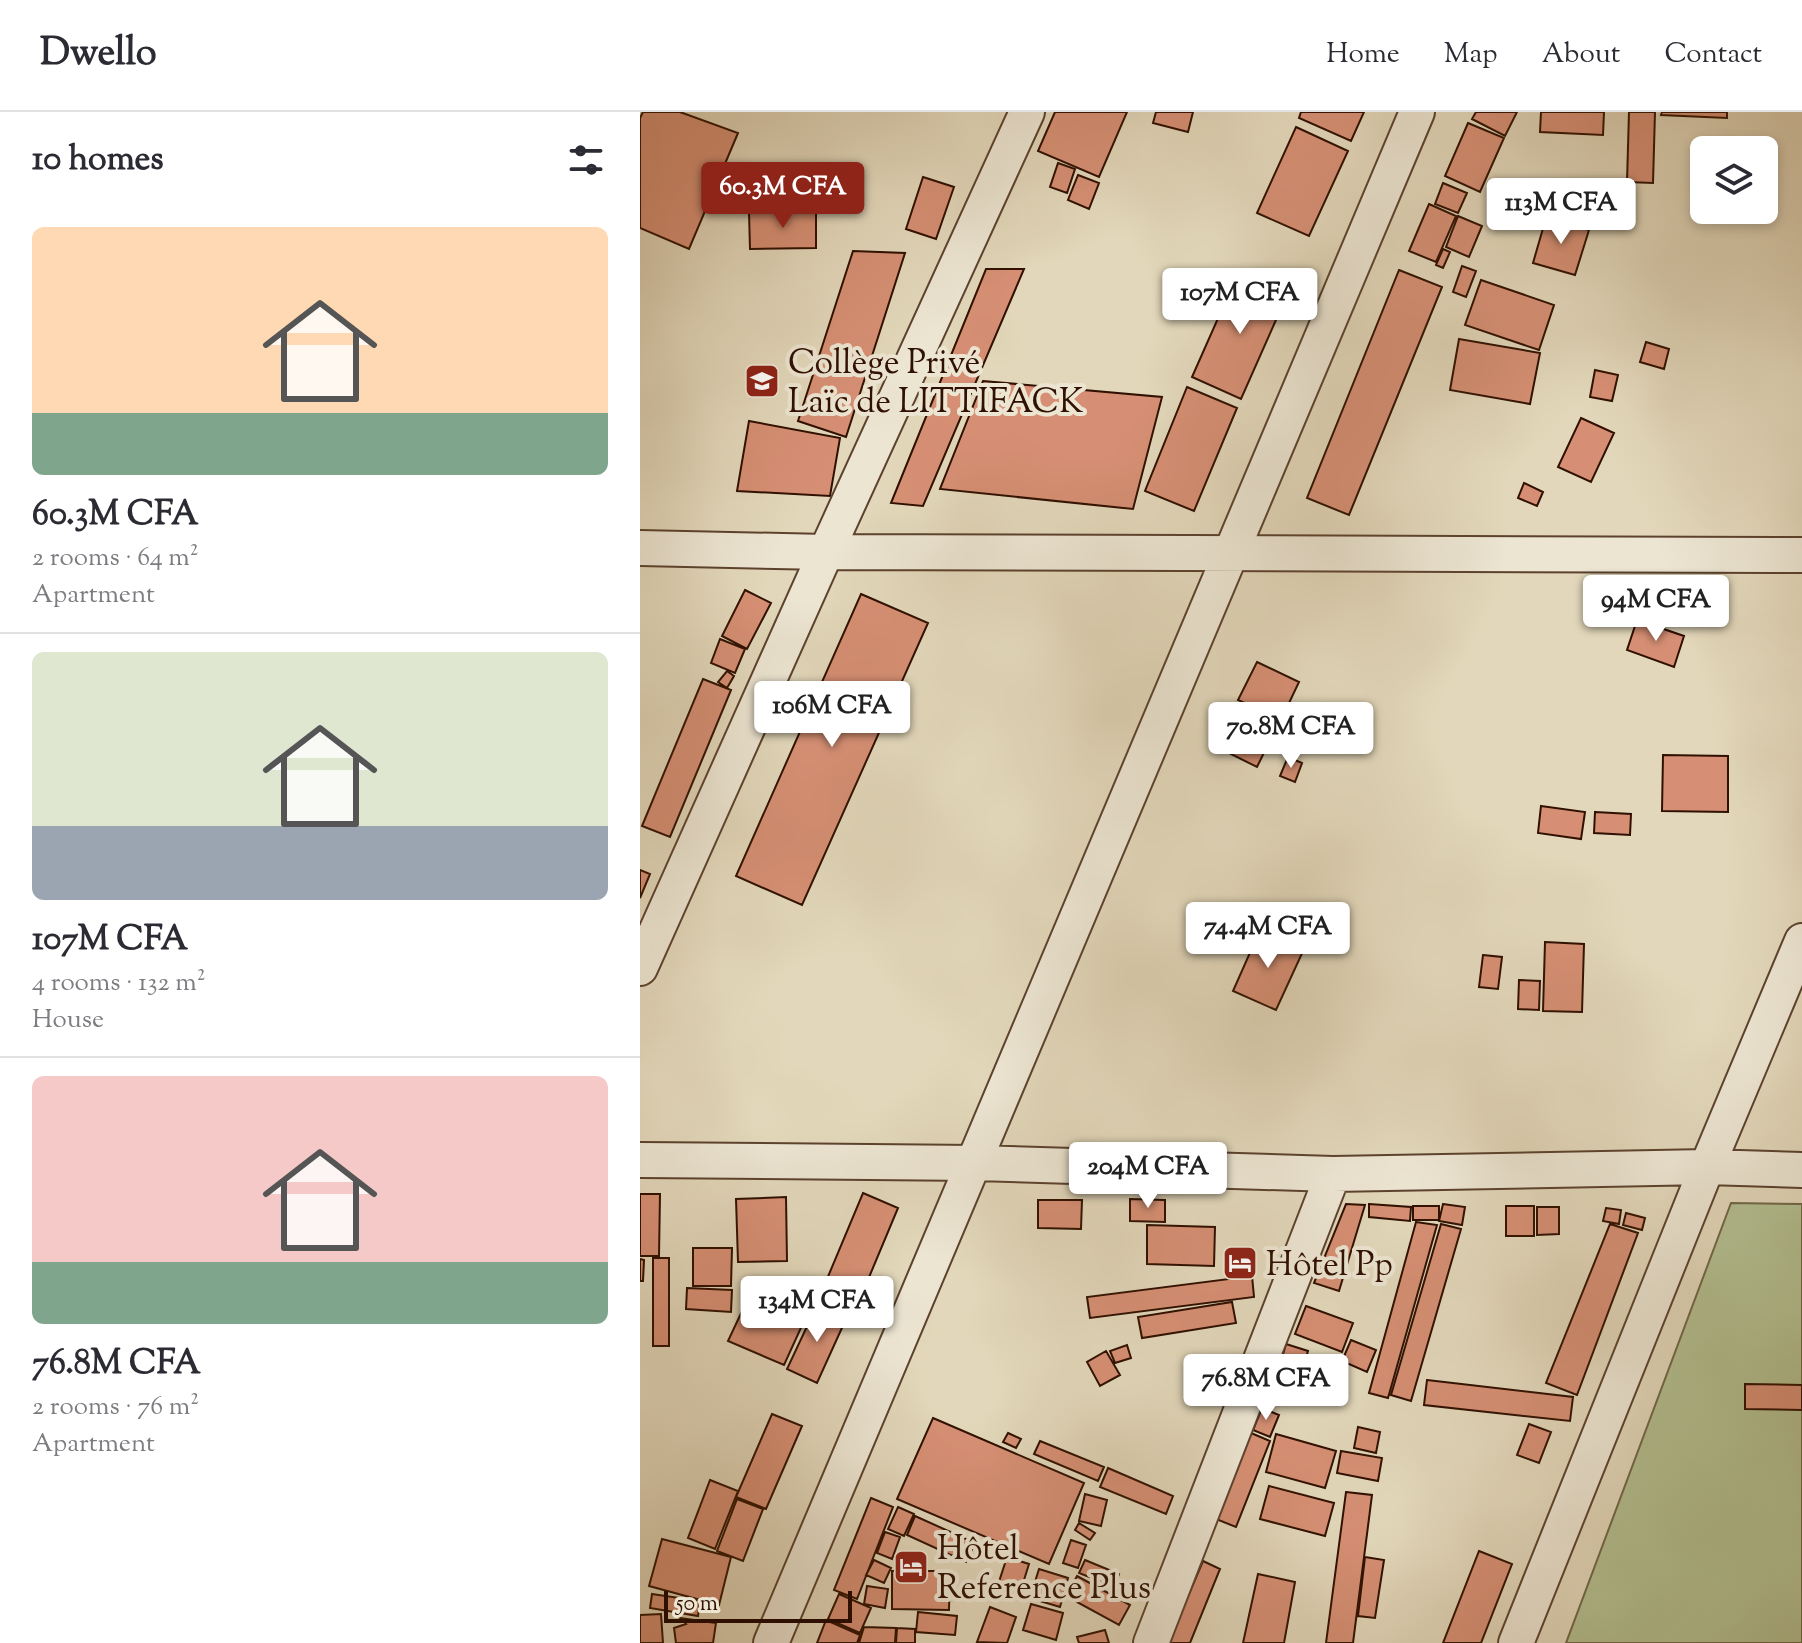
<!DOCTYPE html>
<html lang="en">
<head>
<meta charset="utf-8">
<style>
  :root { --surface:#fff; --page:#f7f7f7; --text:#2b2b33; --muted:#7c7c81; --line:#e1e1e2; --accent:#8f2418 }
  body { margin:0; font-family:"Sorts Mill Goudy",serif; background:var(--page); color:var(--text); height:100vh; display:flex; flex-direction:column; font-size:30px; white-space:nowrap }
  * { box-sizing:border-box; margin:0 }
  p { font-size:26px; color:var(--muted) }
  .icon { flex:none; width:44px; height:44px; fill:none; stroke:currentColor; stroke-width:2; stroke-linecap:round; stroke-linejoin:round }
  .map { position:relative; flex:1; overflow:hidden }
  .side { display:flex; flex-direction:column; background:var(--surface); width:640px }
  .side>* { flex:none }
  .fabs { position:absolute; left:1050px; top:24px; display:grid; gap:16px }
  .fabs a { display:grid; place-items:center; width:88px; height:88px; border-radius:12px; background:var(--surface); box-shadow:0 4px 12px #0003; font-size:40px }
  .scale { position:absolute; left:24px; bottom:20px; width:188px; box-sizing:border-box; padding-left:8px; border:4px solid #301000; border-top:0; font-size:22px; line-height:28px; white-space:nowrap; color:#301000; -webkit-text-stroke:6px #ece5d2; paint-order:stroke }
  .price { position:absolute; translate:-50% -68px; padding:0 18px; border-radius:8px; background:#fff; color:#222; font-size:26px; line-height:52px; filter:drop-shadow(0 2px 4px #0008) }
  .price::after { content:''; position:absolute; left:50%; top:48px; width:24px; height:18px; margin-left:-12px; background:inherit; clip-path:polygon(0 0,100% 0,50% 100%) }
  .price.selected { background:var(--accent); color:#fff }
  ul { padding:0; list-style:none }
  li { display:grid; align-content:center; gap:16px; height:424px; padding:0 32px }
  li+li { border-top:2px solid var(--line) }
  li span { display:grid; place-items:center; height:248px; border-radius:12px; color:#555 }
  li>.icon { margin-inline-start:auto }
  span .icon { width:144px; height:144px; fill:#fffc; stroke-width:1 }
  li b { font-size:34px }
  h2 { display:flex; justify-content:space-between; align-items:center; height:96px; padding:0 32px; font-size:34px }
  header { display:flex; align-items:center; gap:48px; box-sizing:border-box; height:112px; padding:0 40px; background:var(--surface); border-bottom:2px solid var(--line) }
  header strong { font-size:38px }
  nav { display:flex; gap:44px; margin-inline-start:auto; font-size:28px }
  main { display:flex; flex:1; min-height:0 }
  .map>svg:first-child { display:block }
</style>
</head>
<body>
<header>
<strong>Dwello</strong>
<nav><a>Home</a><a>Map</a><a>About</a><a>Contact</a></nav>
</header>
<main>
<section class="side">
<h2>10 homes<svg class="icon" aria-label="filters" viewBox="0 0 24 24"><path d="M4 7h16M4 17h16"/><circle cx="9" cy="7" r="2"/><circle cx="15" cy="17" r="2"/></svg></h2>
<ul>
<li><span style="background:linear-gradient(#ffd9b3 75%,#7fa58c 0)"><svg class="icon" aria-label="home" viewBox="0 0 24 24"><path d="M3 11l9-7 9 7M6 9v11h12V9"/></svg></span><div><b>60.3M CFA</b><p>2 rooms · 64 m²</p><p>Apartment</p></div></li>
<li><span style="background:linear-gradient(#dfe7d0 70%,#9aa5b1 0)"><svg class="icon" aria-label="home" viewBox="0 0 24 24"><path d="M3 11l9-7 9 7M6 9v11h12V9"/></svg></span><div><b>107M CFA</b><p>4 rooms · 132 m²</p><p>House</p></div></li>
<li><span style="background:linear-gradient(#f6c9c9 75%,#7fa58c 0)"><svg class="icon" aria-label="home" viewBox="0 0 24 24"><path d="M3 11l9-7 9 7M6 9v11h12V9"/></svg></span><div><b>76.8M CFA</b><p>2 rooms · 76 m²</p><p>Apartment</p></div></li>
</ul>
</section>
<div class="map">
<svg width="1162" height="1531" viewBox="0 0 1162 1531">
  <rect width="100%" height="100%" fill="#e2d7ba"/>
  <filter id="stains"><feTurbulence type="fractalNoise" baseFrequency=".0025" numOctaves="4"/><feColorMatrix values="0 0 0 0 .2 0 0 0 0 .09 0 0 0 0 .02 0 0 0 .5 -.17"/></filter>
  <radialGradient id="worn" r=".72"><stop offset=".6" stop-color="#630" stop-opacity="0"/><stop offset="1" stop-color="#630" stop-opacity=".3"/></radialGradient>
  <path fill="#b2be90" stroke="#716748" stroke-width="2" d="M1091 1091 1162 1092V1531H926Z"/>
  <path fill="#d68f74" stroke="#301000" stroke-width="2" d="M3 0H40L98 21 49 137 0 116V6Z
    M415 0H487L459 65 398 39Z
    M516 0H553L548 20 513 11Z
    M661 0H724L711 29 659 6Z
    M836 0H877L865 24 832 7Z
    M901 0H964L963 23 900 20Z
    M989 0H1015L1013 71 987 70Z
    M1022 0H1087V6L1021 3Z
    M828 11 864 26 840 80 805 64Z
    M656 15 708 39 669 124 617 101Z
    M418 51 435 57 427 81 410 75Z
    M438 63 459 71 449 97 428 88Z
    M283 65 314 75 296 127 266 117Z
    M803 71 827 81 818 101 795 92Z
    M789 92 816 104 796 150 769 139Z
    M109 100H176V136L110 137Z
    M818 104 842 114 829 145 806 135Z
    M906 106 949 118 935 163 893 151Z
    M803 137 810 140 803 156 796 153Z
    M213 139 265 141 206 325 158 309Z
    M822 154 836 159 826 185 813 180Z
    M346 157H384L283 394 251 391Z
    M759 158 802 175 709 403 667 386Z
    M598 161 647 183 601 287 552 265Z
    M841 168 914 193 899 238 825 213Z
    M819 227 900 241 890 292 810 278Z
    M1006 230 1029 237 1024 257 1000 250Z
    M955 258 978 263 972 289 950 285Z
    M343 269 522 285 493 397 300 377Z
    M547 275 597 296 554 399 505 379Z
    M941 306 974 321 951 370 918 355Z
    M109 309 200 326 190 384 97 379Z
    M884 371 903 380 897 394 878 386Z
    M105 478 131 491 107 537 82 524Z
    M221 482 288 511 162 793 96 764Z
    M997 508 1044 524 1034 555 987 538Z
    M80 527 105 537 95 561 71 551Z
    M617 550 659 570 641 608 598 588Z
    M87 559 94 564 87 576 78 570Z
    M63 567 91 578 30 725 2 714Z
    M596 591 638 612 617 655 575 634Z
    M1023 643 1088 644V700L1022 699Z
    M648 645 662 651 655 670 640 664Z
    M901 694 945 700 941 727 898 721Z
    M955 700 991 702 990 723 954 721Z
    M0 758 10 762 0 786Z
    M620 818 664 837 636 898 593 879Z
    M905 830 944 832 942 900 903 899Z
    M843 843 862 845 858 877 839 875Z
    M879 868 900 869 899 898 878 897Z
    M223 1081 258 1096 222 1182 187 1167Z
    M0 1082H20L19 1144H0Z
    M146 1085 147 1149 98 1150 96 1087Z
    M490 1087 525 1088V1110L490 1109Z
    M398 1088H442L441 1117 398 1116Z
    M706 1092 725 1093 699 1179 674 1171Z
    M729 1092 771 1095 770 1109 729 1105Z
    M803 1092 825 1095 822 1113 799 1109Z
    M773 1094H799V1108H773Z
    M866 1094H894V1124H866Z
    M897 1095H919V1122L897 1123Z
    M966 1096 981 1098 979 1112 963 1109Z
    M986 1101 1005 1106 1002 1118 983 1113Z
    M776 1110 797 1113 748 1286 729 1281Z
    M801 1112 821 1117 771 1289 751 1283Z
    M970 1112 998 1121 937 1283 906 1271Z
    M507 1113 575 1115 574 1154 507 1152Z
    M53 1136H92L91 1174H53Z
    M13 1146H29V1234H13Z
    M0 1147 4 1148 3 1169H0Z
    M612 1164 614 1185 450 1206 447 1185Z
    M47 1176 92 1178 91 1200 46 1197Z
    M145 1184 170 1196 144 1253 88 1229 103 1197 121 1204 138 1195Z
    M592 1190 596 1211 502 1226 498 1205Z
    M177 1193 206 1207 177 1271 147 1257Z
    M666 1194 713 1211 702 1240 655 1222Z
    M711 1228 736 1238 727 1260 702 1249Z
    M646 1232 668 1239 658 1273 636 1266Z
    M487 1233 491 1246 475 1251 470 1239Z
    M466 1239 480 1263 460 1274 447 1250Z
    M787 1268 933 1285 930 1309 784 1293Z
    M1105 1272 1162 1273V1298L1105 1297Z
    M622 1296 639 1303 630 1325 613 1318Z
    M132 1302 162 1314 126 1397 96 1385Z
    M293 1306 444 1371 409 1452 257 1387Z
    M889 1312 911 1320 899 1351 877 1343Z
    M718 1315 740 1320 736 1341 714 1336Z
    M368 1321 381 1327 376 1336 363 1330Z
    M611 1321 630 1329 596 1415 576 1407Z
    M636 1322 696 1339 685 1376 626 1360Z
    M400 1329 464 1355 458 1369 394 1342Z
    M701 1339 742 1346 738 1369 697 1361Z
    M468 1356 533 1384 526 1402 460 1375Z
    M70 1368 98 1379 75 1437 48 1426Z
    M629 1374 694 1391 685 1424 620 1407Z
    M706 1380 732 1383 713 1531H686Z
    M445 1382 467 1388 461 1414 439 1409Z
    M231 1386 253 1395 217 1487 194 1478Z
    M97 1387 123 1397 103 1449 77 1439Z
    M258 1395 274 1402 264 1424 248 1417Z
    M275 1404 335 1431 326 1450 267 1423Z
    M439 1411 455 1421 450 1428 435 1418Z
    M245 1420 260 1425 252 1447 237 1441Z
    M22 1427 91 1445 79 1493 9 1474Z
    M431 1428 446 1433 438 1456 423 1451Z
    M839 1439 872 1452 841 1531H803Z
    M367 1445 389 1452 379 1484 357 1476Z
    M725 1445 744 1448 735 1506 718 1504Z
    M234 1448 251 1456 244 1471 226 1463Z
    M445 1448 479 1462 474 1475 439 1461Z
    M563 1449 580 1457 550 1531H528Z
    M399 1457 428 1466 420 1495 390 1486Z
    M252 1459H310L309 1498 252 1497Z
    M618 1462 655 1470 644 1531H603Z
    M437 1464 490 1493 479 1513 426 1484Z
    M227 1474 248 1477 245 1496 224 1492Z
    M12 1482 60 1489 58 1504 10 1496Z
    M199 1482 231 1496 220 1521 188 1507Z
    M391 1492 423 1501 416 1528 383 1518Z
    M350 1495 376 1505 367 1531 337 1530Z
    M278 1500 317 1504 315 1523 276 1520Z
    M21 1502 23 1531H0V1503Z
    M40 1506 76 1511 73 1531H36L34 1516 46 1512Z
    M186 1508 220 1523 217 1531H177Z
    M224 1515 256 1516 255 1531H219Z
    M257 1516 275 1517V1531H256Z
    M465 1518 469 1531H439L437 1525Z"/>
  <g fill="none" stroke-linecap="round" stroke-linejoin="round">
    <g stroke="#5c422e" stroke-width="38">
      <path id="minor" d="M0 436 186 440 1162 443
        M0 856 186 440 387 0
        M0 1048 336 1051 693 1062 1067 1055 1162 1058
        M131 1531 777 0
        M511 1531 693 1062
        M876 1531 1067 1055 1162 829"/>
    </g>
    <use href="#minor" stroke="#ece5d2" stroke-width="34"/>
  </g>
  <defs>
    <g id="school-square" transform="scale(1.8)"><rect x="-9" y="-9" width="18" height="18" rx="4" fill="#8f2418" stroke="#ece5d2"/><path d="M0-5L7-2L0 1L-7-2ZM-4 1L0 2.5L4 1V4Q0 6-4 4Z" fill="#fff"/></g>
    <g id="hotel-square" transform="scale(1.8)"><rect x="-9" y="-9" width="18" height="18" rx="4" fill="#8f2418" stroke="#ece5d2"/><path d="M-6-4.5h1.5V1H6V5H4.5V3h-9V5H-6ZM-4 0a1.8 1.8 0 1 1 3.6 0ZM.5 0V-2.5h3Q6-2.5 6 0Z" fill="#fff"/></g>
  </defs>
  <g fill-rule="evenodd">
    <use href="#school-square" x="122" y="269"/>
    <use href="#hotel-square" x="600" y="1151"/>
    <use href="#hotel-square" x="271" y="1455"/>
  </g>
  <g text-anchor="middle" stroke-width="8" stroke-linejoin="round" paint-order="stroke">
    <g font-size="34" fill="#301000" stroke="#ece5d2" text-anchor="start">
      <text x="148" y="261">Collège Privé<tspan x="148" dy="39">Laïc de LITTIFACK</tspan></text>
      <text x="626" y="1163">Hôtel Pp</text>
      <text x="297" y="1447">Hôtel<tspan x="297" dy="39">Reference Plus</tspan></text>
    </g>
  </g>
  <rect width="100%" height="100%" filter="url(#stains)"/>
  <rect width="100%" height="100%" fill="url(#worn)"/>
</svg>
<div class="fabs">
<a><svg class="icon" aria-label="layers" viewBox="0 0 24 24"><path d="M12 4l9 5-9 5-9-5zM3 14l9 5 9-5"/></svg></a>
</div>
<div class="scale">50 m</div>
<b class="price selected" style="left:143px;top:118px">60.3M CFA</b>
<b class="price" style="left:921px;top:134px">113M CFA</b>
<b class="price" style="left:600px;top:224px">107M CFA</b>
<b class="price" style="left:1016px;top:531px">94M CFA</b>
<b class="price" style="left:192px;top:637px">106M CFA</b>
<b class="price" style="left:651px;top:658px">70.8M CFA</b>
<b class="price" style="left:628px;top:858px">74.4M CFA</b>
<b class="price" style="left:508px;top:1098px">204M CFA</b>
<b class="price" style="left:177px;top:1232px">134M CFA</b>
<b class="price" style="left:626px;top:1310px">76.8M CFA</b>
</div>
</main>
</body>
</html>
